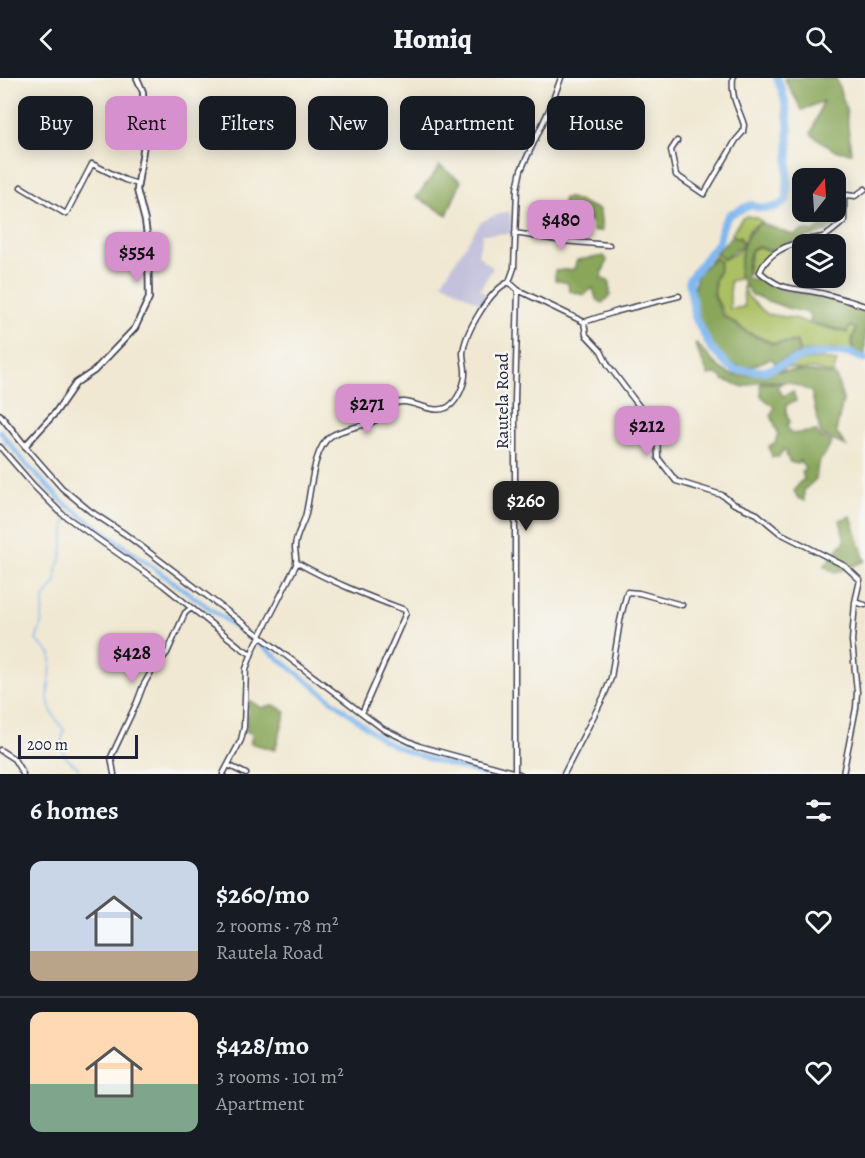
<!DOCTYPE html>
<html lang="en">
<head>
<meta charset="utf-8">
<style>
  :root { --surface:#171b24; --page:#20242c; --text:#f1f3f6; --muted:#9ea1a6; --line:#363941; --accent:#d690ce }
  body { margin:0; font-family:Alegreya,serif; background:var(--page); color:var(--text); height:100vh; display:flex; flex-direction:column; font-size:22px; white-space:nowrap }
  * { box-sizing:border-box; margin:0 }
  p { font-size:20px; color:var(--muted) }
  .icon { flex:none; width:33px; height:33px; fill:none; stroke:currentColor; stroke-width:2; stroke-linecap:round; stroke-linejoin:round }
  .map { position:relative; height:696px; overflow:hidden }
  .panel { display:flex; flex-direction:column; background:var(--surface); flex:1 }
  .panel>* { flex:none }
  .banner { position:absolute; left:18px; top:18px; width:830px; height:54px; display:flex; gap:12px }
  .needle { width:39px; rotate:17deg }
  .controls { position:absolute; left:792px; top:90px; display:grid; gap:12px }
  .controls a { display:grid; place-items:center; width:54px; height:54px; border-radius:12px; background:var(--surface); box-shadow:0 3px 15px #0003; font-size:30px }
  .scale { position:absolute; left:18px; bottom:15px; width:120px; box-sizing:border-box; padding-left:6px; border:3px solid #22223b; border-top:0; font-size:16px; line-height:21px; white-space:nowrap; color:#22223b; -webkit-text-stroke:4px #f6f6f2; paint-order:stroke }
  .price { position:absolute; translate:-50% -51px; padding:0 14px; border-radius:12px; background:var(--accent); color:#111; font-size:20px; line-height:39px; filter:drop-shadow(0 2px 3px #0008) }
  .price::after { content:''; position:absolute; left:50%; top:36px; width:18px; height:14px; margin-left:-9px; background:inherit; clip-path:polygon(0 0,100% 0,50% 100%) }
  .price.on { background:#222; color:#fff }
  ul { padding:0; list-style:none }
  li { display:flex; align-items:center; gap:18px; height:150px; padding:0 30px }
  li+li { border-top:2px solid var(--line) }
  li span { display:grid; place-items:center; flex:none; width:168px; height:120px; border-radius:12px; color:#555 }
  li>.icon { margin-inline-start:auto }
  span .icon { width:72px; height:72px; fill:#fffc; stroke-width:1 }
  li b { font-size:26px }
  h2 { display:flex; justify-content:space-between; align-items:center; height:72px; padding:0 30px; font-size:26px }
  .chip { padding:0 21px; border-radius:12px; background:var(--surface); box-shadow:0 3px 15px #0003; font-size:21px; line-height:54px }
  .chip.on { background:var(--accent); color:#111 }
  header { display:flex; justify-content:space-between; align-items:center; height:78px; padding:0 30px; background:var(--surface); font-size:27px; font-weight:800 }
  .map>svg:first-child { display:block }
</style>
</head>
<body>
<header><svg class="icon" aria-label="back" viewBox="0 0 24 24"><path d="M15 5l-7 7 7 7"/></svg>Homiq<svg class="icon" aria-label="search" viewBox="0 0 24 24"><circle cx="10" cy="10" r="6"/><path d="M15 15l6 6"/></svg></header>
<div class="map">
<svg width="865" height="696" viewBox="0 0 865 696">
  <rect width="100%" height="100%" fill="#f6f6f2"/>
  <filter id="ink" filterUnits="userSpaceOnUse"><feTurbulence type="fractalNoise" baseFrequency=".0167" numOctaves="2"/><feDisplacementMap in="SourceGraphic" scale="12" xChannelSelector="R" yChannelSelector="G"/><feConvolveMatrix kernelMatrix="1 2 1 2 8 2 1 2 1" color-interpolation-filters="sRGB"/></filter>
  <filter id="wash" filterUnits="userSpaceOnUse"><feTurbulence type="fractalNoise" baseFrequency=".008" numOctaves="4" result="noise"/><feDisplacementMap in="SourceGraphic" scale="24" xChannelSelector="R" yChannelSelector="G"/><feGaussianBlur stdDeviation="1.35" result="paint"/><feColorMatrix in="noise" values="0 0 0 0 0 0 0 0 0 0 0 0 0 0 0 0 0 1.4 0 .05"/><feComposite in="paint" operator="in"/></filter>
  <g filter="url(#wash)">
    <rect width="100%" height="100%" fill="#f0e8d2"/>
    <path fill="#c3c1db" d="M509 133 512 146 511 156H483L478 177 493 190 480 211 487 217 481 226 442 204 480 145 490 139Z"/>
    <path fill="#acc064" stroke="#677150" stroke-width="1.5" d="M747 138 757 140 763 145C750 146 747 156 743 166L740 158 737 160 731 156 742 140Z
      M742 168 739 201 730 203V231L744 229 743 206 748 219 767 236 798 241 807 245 847 255 850 248 856 251 852 260V273L832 271 800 274 797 263 774 265 750 255 725 238 715 218V201L720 193V183L715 180 709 184 717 175 723 182 736 175Z
      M759 169 770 174 755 194 751 196 747 195 752 172Z
      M820 281 837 283 833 296 813 291 800 292 787 289 782 292 773 291 805 282Z"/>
    <path fill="#89a65a" stroke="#56644a" stroke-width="1.5" d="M784 0H836L846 31 851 75 835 73 811 56 823 23 802 32Z
      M440 88 461 103 447 137 416 119Z
      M842 119C848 153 822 154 797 162 788 165 779 170 770 173L759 168 752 171 748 182 746 200 752 201 757 198 785 212 811 215 865 230V277L853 273V260L856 251 850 248 847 254 810 244 811 239 808 235 787 230 752 217 739 198C741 179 742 155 761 145L793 157 804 152 813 154 838 140 836 122Z
      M563 120H571L600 132 602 153H593L591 143 562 136Z
      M733 157 742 162 741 168 723 181 716 174Z
      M604 178 607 182 601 200 610 204V218L602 225 596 221 593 210 584 217 569 213 568 205 555 202V193L574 191 577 182Z
      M715 180 719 183V192L714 202V217L722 237 749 256 772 266 796 264 799 276 775 285 772 281C759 283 751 293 737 288 709 278 685 223 698 196 701 191 710 185 715 180Z
      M696 265C706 274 713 288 726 294 740 302 757 294 771 293 793 292 815 293 836 298L843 322 836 354 846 368 821 357 811 313 788 304 759 303 744 309 723 302 722 299 716 296 708 297 695 267Z
      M760 305H782L777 309 783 318 793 313 796 323 786 327V334L790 344 787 347 791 356 817 353 819 359 832 364 818 386 816 401 804 412V423L798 420 794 413 798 406 804 401 802 394 805 390 800 383 797 386 790 384 786 377 787 374 783 372 779 379H772L769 368 775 366 778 355 771 337 774 329 761 318Z
      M851 438 865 483 836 495 824 488 845 463 840 442Z
      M249 622 262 630 274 627 286 634 275 672 250 665 253 656 246 653Z"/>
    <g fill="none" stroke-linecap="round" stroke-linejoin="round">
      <path stroke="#80b7ef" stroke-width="1.5" d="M2 368 8 363
        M66 442 61 482 56 492V503L44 521 41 547 36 562 51 576C53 612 37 620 64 652 59 672 61 678 78 689V696"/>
      <path stroke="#80b7ef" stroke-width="4.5" d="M0 353 24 384 63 424 274 577 384 663 406 673 432 682 484 696"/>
      <path stroke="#80b7ef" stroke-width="8" d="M777 0C795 38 787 81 787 122 775 132 765 132 751 127L730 136 723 146 719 163 689 202 695 239 711 270 727 287 736 292 765 293 805 278 826 275H850L865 281"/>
    </g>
  </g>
  <g filter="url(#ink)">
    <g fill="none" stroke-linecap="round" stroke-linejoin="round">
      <g stroke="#414052" stroke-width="7">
        <path id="minor" d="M677 63 671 72 676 97 704 116 736 62 743 54 744 47C738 28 731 21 733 0
          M21 109 66 136 92 86 125 102 138 106
          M865 111 855 118 846 117 844 120V143C838 148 832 154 825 158 819 161 812 160 806 162 787 167 767 175 760 194 782 213 789 209 815 214 832 217 849 223 865 228
          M515 155 563 163 609 167
          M509 204 514 190 517 111 521 92 549 32 561 0
          M509 204 518 212 584 244 618 233 679 218
          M584 244 586 257 601 273 608 287 657 352 658 380 676 403 722 417 734 426 757 436 780 455 845 488 860 502 855 524
          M25 368 62 410 90 433 125 456 383 651 419 668 520 696
          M0 369 34 408 62 436 163 507 240 569 251 576
          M296 484C331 504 367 518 405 532L406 535 362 635
          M0 672 14 681 23 696
          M228 687 246 696
          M515 695V322L518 212
          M114 696 111 679 137 624 143 608 151 594 167 575 185 535 191 530
          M223 696 241 662 244 649 246 591 253 572 296 487C297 480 295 475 295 469 295 459 302 448 305 439 311 418 312 370 331 358 344 350 361 349 374 343 386 337 389 323 404 324 419 325 439 339 452 326 459 319 466 304 465 293 465 287 463 281 463 275 465 254 490 212 509 204
          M564 696 604 618 611 600 620 543 627 514 639 515 682 527
          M843 696 856 630 857 614 852 563 855 524 865 527"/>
      </g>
      <g stroke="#414052" stroke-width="8">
        <path id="tertiary" d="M0 337 25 368 55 335 76 305 94 293 135 250 149 220 148 164 145 143 137 112 144 66 143 14 137 0"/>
      </g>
      <use href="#minor" stroke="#fff" stroke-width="4"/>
      <use href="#tertiary" stroke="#fff" stroke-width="4.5"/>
    </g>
  </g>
  <g text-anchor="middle" stroke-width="5" stroke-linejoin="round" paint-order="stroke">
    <g font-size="18" fill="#22223b" stroke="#f6f6f2">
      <text transform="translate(502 323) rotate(-90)" y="6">Rautela Road</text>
    </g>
  </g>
</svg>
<div class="controls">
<a><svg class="needle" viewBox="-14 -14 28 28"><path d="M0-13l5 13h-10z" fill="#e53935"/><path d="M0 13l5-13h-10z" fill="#9ea1a6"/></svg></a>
<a><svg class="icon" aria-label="layers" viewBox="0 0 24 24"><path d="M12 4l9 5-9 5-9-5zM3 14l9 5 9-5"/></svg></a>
</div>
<div class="scale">200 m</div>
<b class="price" style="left:561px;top:173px">$480</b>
<b class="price" style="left:137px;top:205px">$554</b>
<b class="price" style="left:367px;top:357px">$271</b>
<b class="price" style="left:647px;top:379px">$212</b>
<b class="price on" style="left:526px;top:454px">$260</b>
<b class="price" style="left:132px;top:606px">$428</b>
<div class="banner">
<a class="chip">Buy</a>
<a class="chip on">Rent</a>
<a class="chip">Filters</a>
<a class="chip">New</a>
<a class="chip">Apartment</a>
<a class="chip">House</a>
</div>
</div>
<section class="panel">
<h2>6 homes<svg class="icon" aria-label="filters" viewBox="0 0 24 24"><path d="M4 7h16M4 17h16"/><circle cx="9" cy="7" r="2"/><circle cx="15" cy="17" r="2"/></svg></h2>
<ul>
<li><span style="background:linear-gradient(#c9d6e8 75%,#b9a48a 0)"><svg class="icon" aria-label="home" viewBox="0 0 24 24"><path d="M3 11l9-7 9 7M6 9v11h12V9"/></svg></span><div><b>$260/mo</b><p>2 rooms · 78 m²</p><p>Rautela Road</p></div><svg class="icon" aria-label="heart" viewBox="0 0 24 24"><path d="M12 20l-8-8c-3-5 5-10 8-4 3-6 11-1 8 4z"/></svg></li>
<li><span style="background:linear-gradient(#ffd9b3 60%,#7fa58c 0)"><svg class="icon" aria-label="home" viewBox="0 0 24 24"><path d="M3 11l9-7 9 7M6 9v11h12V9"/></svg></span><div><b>$428/mo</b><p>3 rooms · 101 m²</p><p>Apartment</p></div><svg class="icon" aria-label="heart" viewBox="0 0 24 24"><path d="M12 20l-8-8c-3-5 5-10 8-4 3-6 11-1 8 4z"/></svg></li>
</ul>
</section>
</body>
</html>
